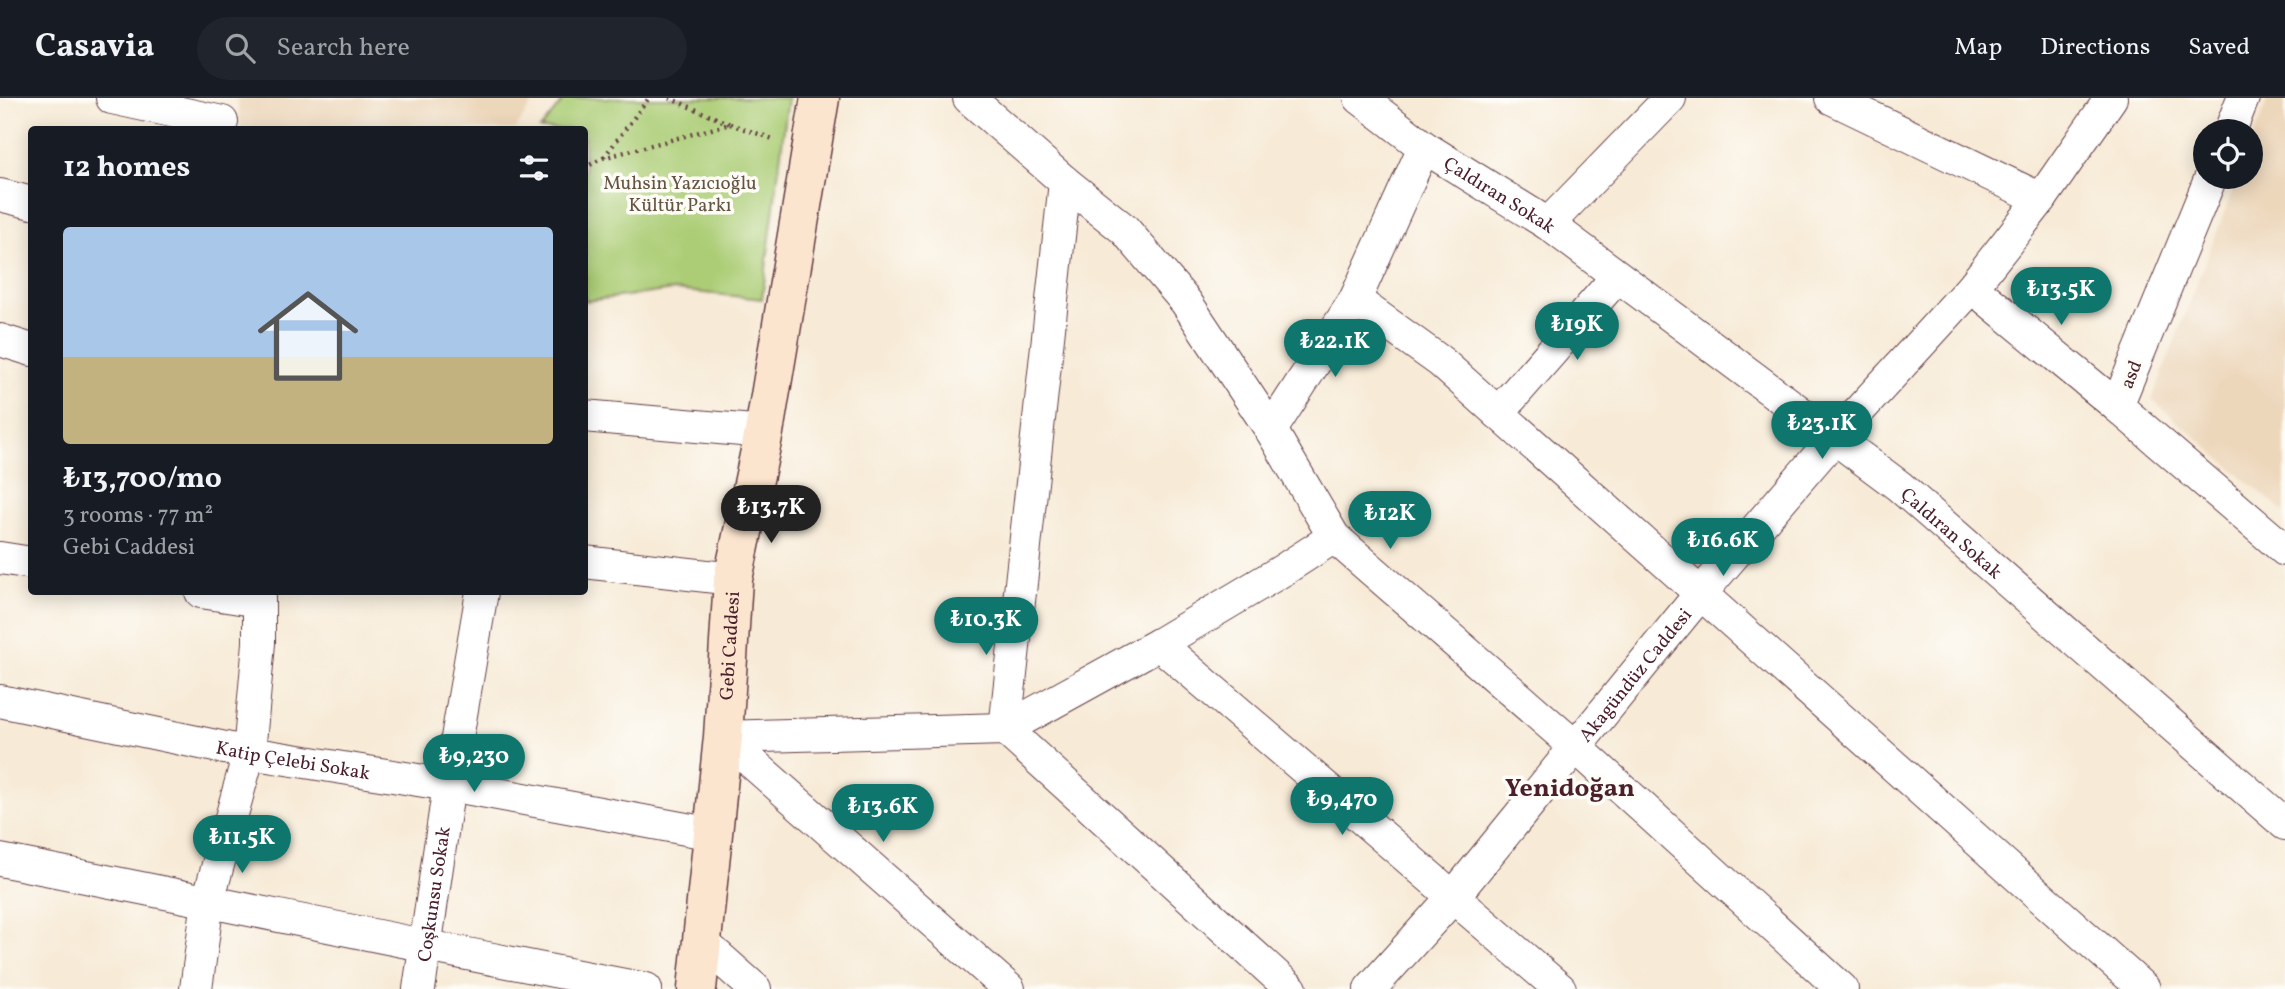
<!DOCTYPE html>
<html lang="en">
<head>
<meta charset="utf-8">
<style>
  :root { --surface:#171b24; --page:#20242c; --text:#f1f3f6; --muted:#9ea1a6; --line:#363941; --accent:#0f766e }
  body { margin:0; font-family:Vollkorn,serif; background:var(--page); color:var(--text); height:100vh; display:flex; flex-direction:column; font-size:26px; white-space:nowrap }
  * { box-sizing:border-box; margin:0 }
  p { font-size:23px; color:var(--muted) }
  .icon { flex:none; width:38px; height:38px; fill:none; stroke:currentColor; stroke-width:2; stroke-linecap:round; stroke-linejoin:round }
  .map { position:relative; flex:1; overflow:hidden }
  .drawer { position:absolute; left:28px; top:28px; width:560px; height:469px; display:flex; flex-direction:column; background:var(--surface); border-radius:7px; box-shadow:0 4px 18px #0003 }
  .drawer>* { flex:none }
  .tools { position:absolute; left:2193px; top:21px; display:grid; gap:14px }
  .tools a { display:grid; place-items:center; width:70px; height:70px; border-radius:50%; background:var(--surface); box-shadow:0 4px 18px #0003; font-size:35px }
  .price { position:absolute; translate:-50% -60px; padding:0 16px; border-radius:24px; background:var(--accent); color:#fff; font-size:23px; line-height:46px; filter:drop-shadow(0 2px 4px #0008) }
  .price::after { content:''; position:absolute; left:50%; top:42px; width:21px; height:16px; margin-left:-10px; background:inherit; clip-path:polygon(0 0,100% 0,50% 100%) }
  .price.selected { background:#222; color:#fff }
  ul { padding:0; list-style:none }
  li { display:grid; align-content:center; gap:14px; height:371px; padding:0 35px }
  li span { display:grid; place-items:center; height:217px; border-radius:7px; color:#555 }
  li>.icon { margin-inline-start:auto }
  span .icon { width:126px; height:126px; fill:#fffc; stroke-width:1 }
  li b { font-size:30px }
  h2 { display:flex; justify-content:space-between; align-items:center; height:84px; padding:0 35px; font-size:30px }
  header { display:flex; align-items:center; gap:42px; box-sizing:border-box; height:98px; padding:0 35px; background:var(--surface); border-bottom:2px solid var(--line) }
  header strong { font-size:33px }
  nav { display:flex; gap:38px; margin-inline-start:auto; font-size:24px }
  .search { width:490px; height:63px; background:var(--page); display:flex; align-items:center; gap:18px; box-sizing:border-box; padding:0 24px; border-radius:38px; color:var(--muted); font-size:26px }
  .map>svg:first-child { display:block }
</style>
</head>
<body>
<header>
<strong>Casavia</strong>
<div class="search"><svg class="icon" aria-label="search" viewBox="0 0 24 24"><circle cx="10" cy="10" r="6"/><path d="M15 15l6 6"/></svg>Search here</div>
<nav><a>Map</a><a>Directions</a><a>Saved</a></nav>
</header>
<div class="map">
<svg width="2285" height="891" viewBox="0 0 2285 891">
  <rect width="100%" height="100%" fill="#fdfcf7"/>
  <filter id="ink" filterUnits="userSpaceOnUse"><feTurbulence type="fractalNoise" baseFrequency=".0143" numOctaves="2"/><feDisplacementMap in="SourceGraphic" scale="14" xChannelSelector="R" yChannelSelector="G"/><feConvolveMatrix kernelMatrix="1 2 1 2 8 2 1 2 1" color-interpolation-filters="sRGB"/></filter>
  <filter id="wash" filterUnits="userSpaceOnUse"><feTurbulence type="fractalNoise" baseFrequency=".00686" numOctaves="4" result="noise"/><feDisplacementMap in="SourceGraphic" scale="28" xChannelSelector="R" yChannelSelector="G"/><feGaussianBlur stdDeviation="1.57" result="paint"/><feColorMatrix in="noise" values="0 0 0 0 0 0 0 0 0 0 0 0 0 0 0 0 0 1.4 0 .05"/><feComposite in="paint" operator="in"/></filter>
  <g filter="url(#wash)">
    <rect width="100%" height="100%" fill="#f7ead6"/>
    <path fill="#edd7bb" d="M237 0H536L515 31 241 32Z
      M2268 0H2285V415L2152 302 2238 79H2250L2251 47Z"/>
    <path fill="#accd76" stroke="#7b7650" stroke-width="2" d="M562 0H788L762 201 674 192 585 203 584 32 540 31 562 4Z"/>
  </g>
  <g filter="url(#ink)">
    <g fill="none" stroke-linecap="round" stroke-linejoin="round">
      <g stroke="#643d45" stroke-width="34">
        <g id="minor">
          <path d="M112 0 222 24"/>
          <path d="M969 0 1065 84 1125 132 1186 204 1271 332 1334 439 1577 650 1842 891"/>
          <path id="s1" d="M1360 0 1424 49 1548 126 1899 388 2285 726"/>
          <path d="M1831 0 2041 101"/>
          <path d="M2230 33 2243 0"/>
          <path d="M1424 49 1355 202 1441 264 2144 891"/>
          <path d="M2211 79 2117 308 2285 452"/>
          <path d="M1065 84 1005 631 1291 891"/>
          <path d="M0 97 32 105"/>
          <path d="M1548 126 1670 0"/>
          <path d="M1972 189 2117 308"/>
          <path d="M0 242 32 252"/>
          <path d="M1498 315 1617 179"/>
          <path d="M584 318 764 334"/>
          <path d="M1271 332 1355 202"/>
          <path d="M0 460 32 465"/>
          <path d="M584 464 733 481"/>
          <path d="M201 494 259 503"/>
          <path d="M1159 546 1560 891"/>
          <path id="s2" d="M0 603 249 655 449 687 713 736"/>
          <path d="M723 639 1005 631 1159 546 1283 472 1334 439"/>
          <path d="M723 639 1009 891"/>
          <path d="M0 762C215 804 430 850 646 891"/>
          <path d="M702 844 755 891"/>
          <path d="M196 891 208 803 249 655 259 545V494"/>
          <path id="s3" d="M419 891 449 687 482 494"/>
          <path id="s4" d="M1370 891 1453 799 1701 495 1835 339 1972 189 2041 101 2111 0"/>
        </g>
      </g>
      <g stroke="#643d45" stroke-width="41">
        <g id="secondary">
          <path id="s5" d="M697 891 723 639 733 481 764 334 820 0"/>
        </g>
      </g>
      <path stroke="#643d45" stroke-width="4.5" stroke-dasharray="2 5" stroke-linecap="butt" d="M730 26 776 42
        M604 59 649 0
        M584 70 603 60 730 26 669 0"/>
      <use href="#minor" stroke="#fff" stroke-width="32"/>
      <use href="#secondary" stroke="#fce5cf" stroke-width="38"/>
    </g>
  </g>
  <g text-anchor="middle" stroke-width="7" stroke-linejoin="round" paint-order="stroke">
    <g font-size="19" fill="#675342" stroke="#fdfcf7">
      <text x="680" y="91">Muhsin Yazıcıoğlu<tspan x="680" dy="22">Kültür Parkı</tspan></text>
    </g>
    <g font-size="19" fill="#4a1f2b" stroke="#fdfcf7">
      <text dy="7" stroke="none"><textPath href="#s1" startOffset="170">Çaldıran Sokak</textPath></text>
      <text transform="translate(2130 276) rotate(-68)" y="7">asd</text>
      <text dy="7" stroke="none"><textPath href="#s1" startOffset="735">Çaldıran Sokak</textPath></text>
      <text dy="7" stroke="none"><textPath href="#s5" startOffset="345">Gebi Caddesi</textPath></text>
      <text dy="7" stroke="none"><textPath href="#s4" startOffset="411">Akagündüz Caddesi</textPath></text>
      <text dy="7" stroke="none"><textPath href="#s2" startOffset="299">Katip Çelebi Sokak</textPath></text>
      <text dy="7" stroke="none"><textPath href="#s3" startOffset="96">Coşkunsu Sokak</textPath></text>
    </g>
    <g font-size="26" font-weight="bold" fill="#4a1f2b" stroke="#fdfcf7">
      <text x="1570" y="698">Yenidoğan</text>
    </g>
  </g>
</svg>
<div class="tools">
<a><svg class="icon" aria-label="locate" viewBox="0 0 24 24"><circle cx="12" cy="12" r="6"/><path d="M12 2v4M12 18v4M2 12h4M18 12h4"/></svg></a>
</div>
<b class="price" style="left:2061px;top:229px">₺13.5K</b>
<b class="price" style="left:1577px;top:264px">₺19K</b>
<b class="price" style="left:1335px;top:281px">₺22.1K</b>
<b class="price" style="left:1822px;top:363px">₺23.1K</b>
<b class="price selected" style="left:771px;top:447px">₺13.7K</b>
<b class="price" style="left:1390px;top:453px">₺12K</b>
<b class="price" style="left:1723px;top:480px">₺16.6K</b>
<b class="price" style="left:986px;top:559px">₺10.3K</b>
<b class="price" style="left:474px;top:696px">₺9,230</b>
<b class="price" style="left:1342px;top:739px">₺9,470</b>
<b class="price" style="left:883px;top:746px">₺13.6K</b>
<b class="price" style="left:242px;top:777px">₺11.5K</b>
<section class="drawer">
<h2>12 homes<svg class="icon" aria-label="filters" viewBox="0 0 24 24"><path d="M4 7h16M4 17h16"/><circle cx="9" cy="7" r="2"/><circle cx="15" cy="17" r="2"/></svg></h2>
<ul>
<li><span style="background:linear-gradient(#a9c7e8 60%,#c2b280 0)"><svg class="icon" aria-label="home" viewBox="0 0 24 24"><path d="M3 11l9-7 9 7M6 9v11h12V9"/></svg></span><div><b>₺13,700/mo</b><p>3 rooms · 77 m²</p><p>Gebi Caddesi</p></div></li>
</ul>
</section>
</div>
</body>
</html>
